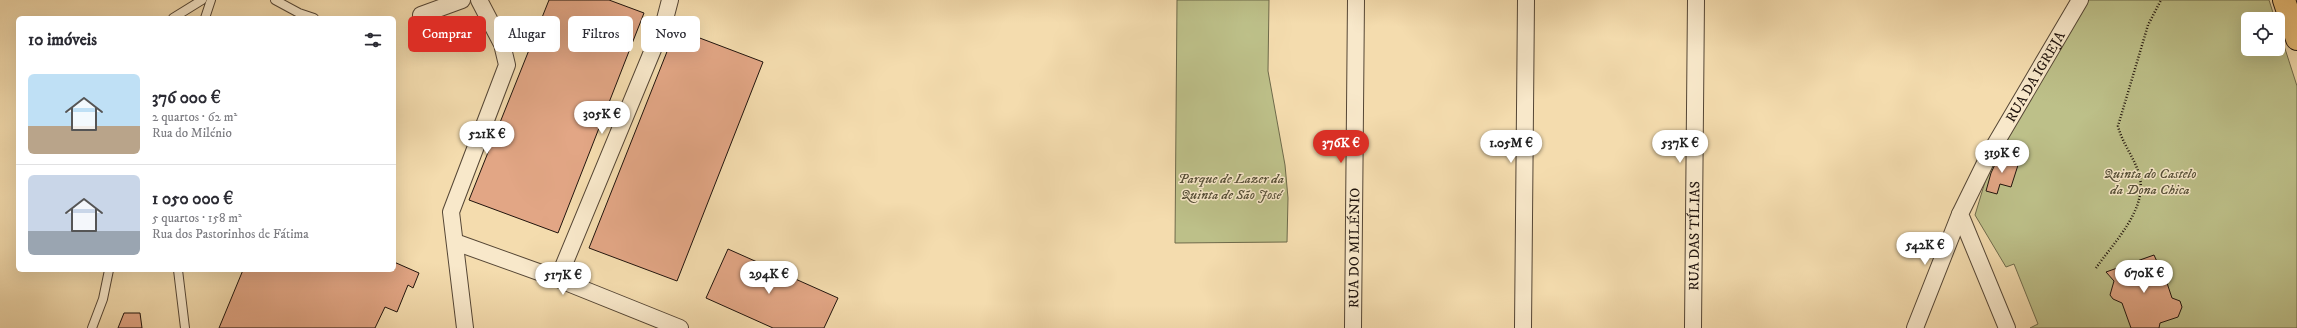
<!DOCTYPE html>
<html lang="pt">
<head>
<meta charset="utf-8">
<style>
  :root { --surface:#fff; --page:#f2f2f3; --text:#2b2b33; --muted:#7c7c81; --line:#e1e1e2; --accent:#d93025 }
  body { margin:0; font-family:"IM FELL DW Pica",serif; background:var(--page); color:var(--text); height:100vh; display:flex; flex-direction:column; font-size:15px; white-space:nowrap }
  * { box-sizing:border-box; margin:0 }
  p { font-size:13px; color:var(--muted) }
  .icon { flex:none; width:22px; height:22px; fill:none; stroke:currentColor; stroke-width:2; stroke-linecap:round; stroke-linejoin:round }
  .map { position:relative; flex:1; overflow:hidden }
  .side { position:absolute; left:16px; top:16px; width:380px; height:256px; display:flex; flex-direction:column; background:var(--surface); border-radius:6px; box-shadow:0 4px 16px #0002 }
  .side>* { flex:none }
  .top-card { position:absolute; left:408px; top:16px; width:380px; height:36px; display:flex; gap:8px }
  .tools { position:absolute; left:2241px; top:12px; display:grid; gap:8px }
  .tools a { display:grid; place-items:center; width:44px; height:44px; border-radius:6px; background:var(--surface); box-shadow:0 4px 16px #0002; font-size:20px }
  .price { position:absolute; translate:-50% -34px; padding:0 9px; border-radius:14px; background:#fff; color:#222; font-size:13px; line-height:26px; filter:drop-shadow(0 1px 2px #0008) }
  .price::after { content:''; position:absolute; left:50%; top:24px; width:12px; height:9px; margin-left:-6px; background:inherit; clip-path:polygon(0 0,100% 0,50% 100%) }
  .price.selected { background:var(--accent); color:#fff }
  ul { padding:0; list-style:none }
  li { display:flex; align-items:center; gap:12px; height:100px; padding:0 12px }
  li+li { border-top:1px solid var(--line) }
  li span { display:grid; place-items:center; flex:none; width:112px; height:80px; border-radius:6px; color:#555 }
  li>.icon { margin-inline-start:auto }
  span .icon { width:48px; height:48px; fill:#fffc; stroke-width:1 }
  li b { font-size:17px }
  h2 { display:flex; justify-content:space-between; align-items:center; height:48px; padding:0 12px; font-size:17px }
  .pill { padding:0 14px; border-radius:6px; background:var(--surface); box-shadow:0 4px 16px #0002; font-size:14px; line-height:36px }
  .pill.selected { background:var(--accent); color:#fff }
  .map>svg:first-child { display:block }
</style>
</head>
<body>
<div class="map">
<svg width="2297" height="328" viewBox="0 0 2297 328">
  <rect width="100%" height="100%" fill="#f4dcae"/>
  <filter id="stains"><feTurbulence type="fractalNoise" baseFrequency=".005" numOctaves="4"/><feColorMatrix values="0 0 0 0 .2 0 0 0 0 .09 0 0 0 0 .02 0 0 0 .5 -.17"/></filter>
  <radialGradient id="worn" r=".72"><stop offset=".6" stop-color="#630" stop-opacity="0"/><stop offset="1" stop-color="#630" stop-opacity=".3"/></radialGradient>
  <path fill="#bdc089" stroke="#6e6a4b" d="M1177 0H1269L1268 71 1285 165 1288 198 1287 242 1175 243Z
    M2085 0H2269L2275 19H2248V49H2278V27L2297 86V328H2030L2038 324 2014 264 2006 267 1975 215 1992 159Z"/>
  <path fill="#e2a685" stroke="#20140d" d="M549 0H609L644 13 558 233 469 200Z
    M676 29 763 62 677 281 589 248Z
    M1999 156 2019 162 2011 187 2000 184 1997 194 1986 191 1991 173Z
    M728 249 838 298 824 328H773L706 298Z
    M2154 255 2159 266 2161 265 2172 298 2180 301 2182 307 2178 317 2160 323 2159 328H2131L2122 303 2113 299 2110 295 2114 281 2106 272Z
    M394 262 419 273 413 288 408 285 397 312 385 307 375 328H219L243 270H394Z
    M124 313H140L142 328H118Z"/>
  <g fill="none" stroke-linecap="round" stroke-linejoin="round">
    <g stroke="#554635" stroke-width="10">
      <path id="service" d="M275 0 299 13 314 18
        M173 18 202 0
        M205 18 211 0
        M178 270 185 328
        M92 328 103 299 109 270"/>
    </g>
    <g stroke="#554635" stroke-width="18">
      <g id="minor">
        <path d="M421 15 462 0"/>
        <path d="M455 242 558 279 680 328"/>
        <path d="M558 279 664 23 670 0"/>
        <path d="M465 328 451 212 507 65 502 44 479 0"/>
        <path id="s1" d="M1353 328 1356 0"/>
        <path d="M1523 328 1526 0"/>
        <path id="s2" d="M1693 328 1696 0"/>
        <path d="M1915 328 1960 214"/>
        <path id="s3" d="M2007 328 1960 214 1990 153 2080 0"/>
      </g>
    </g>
    <g stroke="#20140d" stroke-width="24">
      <path id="primary" d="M2284 0 2297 39"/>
    </g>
    <path stroke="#20140d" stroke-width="2.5" stroke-dasharray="1 2" stroke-linecap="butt" d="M2096 268C2114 242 2149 208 2139 174 2134 157 2122 143 2118 126L2148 25 2161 0"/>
    <use href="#service" stroke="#f8e8ca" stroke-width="8"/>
    <use href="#minor" stroke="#f8e8ca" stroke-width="16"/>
    <use href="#primary" stroke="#eabe77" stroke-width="22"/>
  </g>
  <g text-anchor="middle" stroke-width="3" stroke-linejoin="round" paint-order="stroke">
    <g font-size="14" fill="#20140d" stroke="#f8e8ca">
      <text dy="5" stroke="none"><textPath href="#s3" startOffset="280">RUA DA IGREJA</textPath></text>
      <text dy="5" stroke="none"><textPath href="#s2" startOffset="92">RUA DAS TÍLIAS</textPath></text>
      <text dy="5" stroke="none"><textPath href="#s1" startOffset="80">RUA DO MILÉNIO</textPath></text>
    </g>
    <g font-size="14" font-style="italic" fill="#575038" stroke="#f8e8ca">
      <text x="2150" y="178">Quinta do Castelo<tspan x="2150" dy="16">da Dona Chica</tspan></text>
      <text x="1231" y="183">Parque de Lazer da<tspan x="1231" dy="16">Quinta de São José</tspan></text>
    </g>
  </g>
  <rect width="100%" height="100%" filter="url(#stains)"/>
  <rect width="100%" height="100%" fill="url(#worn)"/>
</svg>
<div class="tools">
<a><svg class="icon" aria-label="locate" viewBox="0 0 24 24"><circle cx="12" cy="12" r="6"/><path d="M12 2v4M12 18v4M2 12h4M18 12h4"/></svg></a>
</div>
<b class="price" style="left:602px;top:135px">305K €</b>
<b class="price" style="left:487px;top:155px">521K €</b>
<b class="price selected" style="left:1341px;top:164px">376K €</b>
<b class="price" style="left:1511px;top:164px">1.05M €</b>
<b class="price" style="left:1680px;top:164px">537K €</b>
<b class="price" style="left:2002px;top:174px">319K €</b>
<b class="price" style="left:1925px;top:266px">542K €</b>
<b class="price" style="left:2144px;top:294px">670K €</b>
<b class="price" style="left:769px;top:295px">294K €</b>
<b class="price" style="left:563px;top:296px">517K €</b>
<div class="top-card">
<a class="pill selected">Comprar</a>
<a class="pill">Alugar</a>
<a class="pill">Filtros</a>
<a class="pill">Novo</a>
</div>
<section class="side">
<h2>10 imóveis<svg class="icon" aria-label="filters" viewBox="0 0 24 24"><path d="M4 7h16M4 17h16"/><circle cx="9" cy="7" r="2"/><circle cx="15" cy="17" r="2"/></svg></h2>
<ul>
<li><span style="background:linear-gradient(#bfe0f5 65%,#b9a48a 0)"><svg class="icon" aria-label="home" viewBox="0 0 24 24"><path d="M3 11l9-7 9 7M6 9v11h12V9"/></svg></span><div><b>376 000 €</b><p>2 quartos · 62 m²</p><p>Rua do Milénio</p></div></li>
<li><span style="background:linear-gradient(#c9d6e8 70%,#9aa5b1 0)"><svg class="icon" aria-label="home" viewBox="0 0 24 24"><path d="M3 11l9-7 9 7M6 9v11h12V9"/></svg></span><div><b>1 050 000 €</b><p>5 quartos · 158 m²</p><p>Rua dos Pastorinhos de Fátima</p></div></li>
</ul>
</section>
</div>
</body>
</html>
